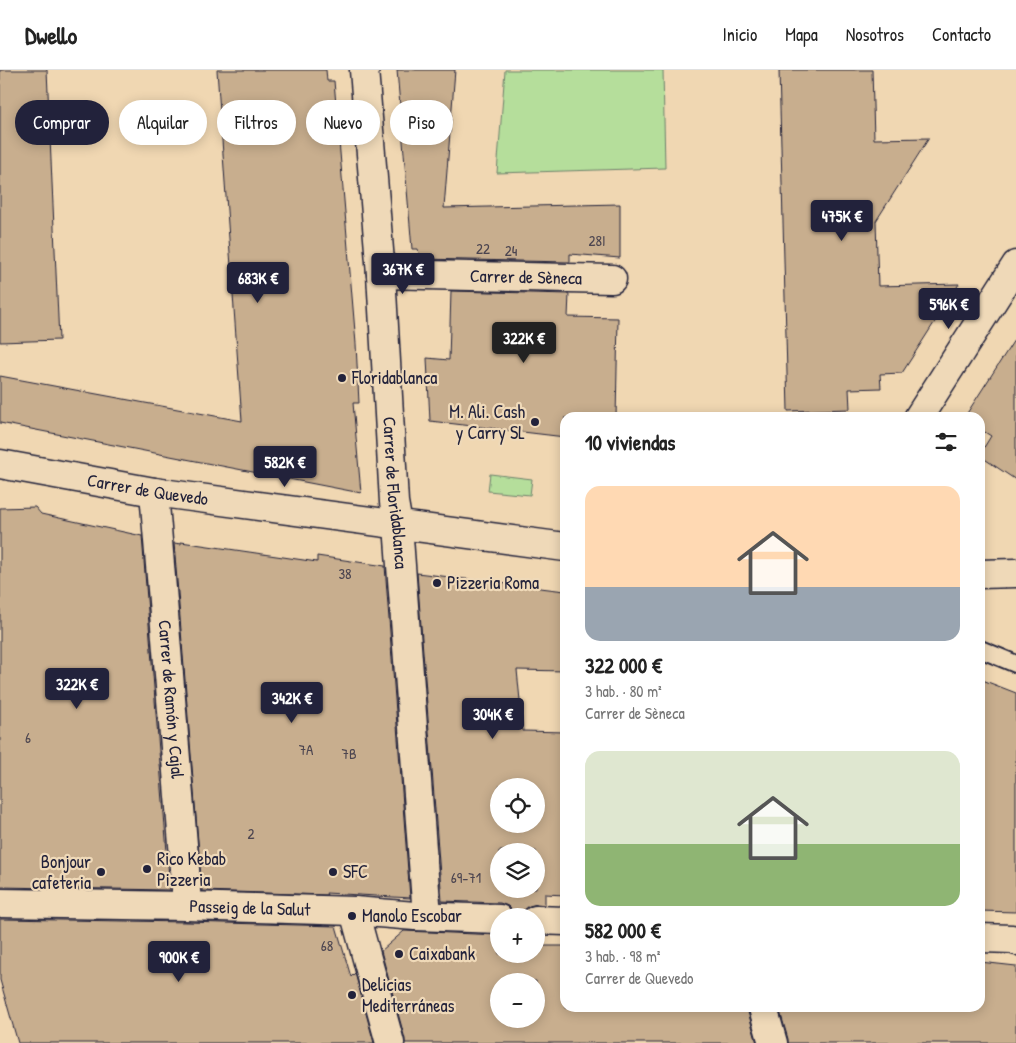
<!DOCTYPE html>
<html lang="es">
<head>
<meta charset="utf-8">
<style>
  :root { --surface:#fff; --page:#f2f2f2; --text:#222; --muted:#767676; --line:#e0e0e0; --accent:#22223b }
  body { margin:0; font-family:"Patrick Hand",sans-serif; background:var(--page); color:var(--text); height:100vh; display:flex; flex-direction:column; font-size:19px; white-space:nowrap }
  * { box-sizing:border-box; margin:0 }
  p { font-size:16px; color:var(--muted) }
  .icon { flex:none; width:28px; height:28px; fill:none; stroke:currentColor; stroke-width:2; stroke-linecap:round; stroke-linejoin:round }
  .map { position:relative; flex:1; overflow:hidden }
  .sheet { position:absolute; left:560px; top:342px; width:425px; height:600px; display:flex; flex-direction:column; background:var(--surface); border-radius:15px; box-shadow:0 2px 12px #0003 }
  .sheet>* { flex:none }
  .hud { position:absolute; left:15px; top:30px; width:470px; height:45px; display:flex; gap:10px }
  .fabs { position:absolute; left:490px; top:708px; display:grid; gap:10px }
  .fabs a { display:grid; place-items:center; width:55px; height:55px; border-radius:50%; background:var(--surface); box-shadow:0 2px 12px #0003; font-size:25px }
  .price { position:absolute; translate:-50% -42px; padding:0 11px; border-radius:5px; background:var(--accent); color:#fff; font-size:16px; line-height:32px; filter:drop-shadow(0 1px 2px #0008) }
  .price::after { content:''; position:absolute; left:50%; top:30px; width:15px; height:11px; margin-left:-8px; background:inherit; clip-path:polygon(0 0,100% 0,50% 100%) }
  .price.active { background:#222; color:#fff }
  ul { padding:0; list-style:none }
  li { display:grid; align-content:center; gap:10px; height:265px; padding:0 25px }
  li span { display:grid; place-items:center; height:155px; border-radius:15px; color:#555 }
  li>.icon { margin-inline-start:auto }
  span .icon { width:90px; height:90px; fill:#fffc; stroke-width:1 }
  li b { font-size:21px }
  h2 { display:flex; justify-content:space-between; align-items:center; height:60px; padding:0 25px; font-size:21px }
  .pill { padding:0 18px; border-radius:22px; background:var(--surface); box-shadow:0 2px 12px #0003; font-size:18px; line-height:45px }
  .pill.active { background:var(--accent); color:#fff }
  header { display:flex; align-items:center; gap:30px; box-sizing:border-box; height:70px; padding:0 25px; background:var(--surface); border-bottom:1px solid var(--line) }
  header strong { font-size:24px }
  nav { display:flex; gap:28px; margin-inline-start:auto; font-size:18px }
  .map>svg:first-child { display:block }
</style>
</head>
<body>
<header>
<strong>Dwello</strong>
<nav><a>Inicio</a><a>Mapa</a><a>Nosotros</a><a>Contacto</a></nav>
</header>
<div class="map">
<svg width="1016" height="973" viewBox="0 0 1016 973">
  <rect width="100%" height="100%" fill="#f0d7b2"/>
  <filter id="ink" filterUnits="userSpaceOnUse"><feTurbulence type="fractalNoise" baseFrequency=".02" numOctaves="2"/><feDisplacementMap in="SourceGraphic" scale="10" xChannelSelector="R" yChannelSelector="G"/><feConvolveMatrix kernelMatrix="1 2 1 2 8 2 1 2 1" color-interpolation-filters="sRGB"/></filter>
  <g filter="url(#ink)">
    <path fill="#b5de9b" stroke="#6c806b" d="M505 0H663L665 98 497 103Z
      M490 404 532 409 530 425 488 421Z"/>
    <path fill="#c8ae8e" stroke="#22223b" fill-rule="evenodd" d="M0 0H47L59 270 0 272Z
      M217 0H326L327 11H334L356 274 359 333H353L361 423 0 353V306L242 351Z
      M397 0H455L444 138 620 134V188L570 184V192L420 189 418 179H412Z
      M779 0H872L874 69 929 68 876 151 878 216 959 214 902 303 880 304 881 318 849 319 850 339 788 341Z
      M451 221 569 224 568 247 618 248 616 348H565V367L430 351 427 288 449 290Z
      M1016 267V410L980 386V384L991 366 980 359V348H964Z
      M35 437 41 444 142 466 170 820 0 817V438Z
      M181 472 317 492V486L385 496 410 828 326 823 327 825 202 821 174 473 181 474Z
      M417 503 565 521V601L517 600 523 661 565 662V825L545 824V835L537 834 529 836 523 841 521 846H514L513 841 508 836 500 833 442 831ZM499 716H536V754H499ZM499 781H536V819H499Z
      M980 609 1016 623V842L980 841Z
      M0 849 186 852 336 856 351 907 355 903 374 973H18L0 910Z
      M404 861 499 865V884H536V866H543V876H565V938H748V942L757 973H405V969L381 881ZM499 911H536V949H499Z
      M980 892 1016 896V973H788V969L779 938H980Z"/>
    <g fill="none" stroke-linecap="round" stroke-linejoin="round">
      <g stroke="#22223b" stroke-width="20">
        <path id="lane" d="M980 579 1016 594"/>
      </g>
      <g stroke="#22223b" stroke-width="31">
        <g id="street">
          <path id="s1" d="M364 0 381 204 394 432 398 455 427 846"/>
          <path id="s2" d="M381 204 612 209"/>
          <path d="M918 348 1016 195"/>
          <path id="s3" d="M0 394 154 422 565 477"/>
          <path id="s4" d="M154 422 186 811V836"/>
          <path d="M980 504 1016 503"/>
          <path id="s5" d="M0 833 186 836 354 841 415 846 499 849"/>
          <path d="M354 841 390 973"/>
          <path d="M536 850 565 851"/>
          <path d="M980 868 1012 869 1016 871"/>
          <path d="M763 938 773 973"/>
        </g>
      </g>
      <use href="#lane" stroke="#efd9b8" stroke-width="16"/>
      <use href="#street" stroke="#efd9b8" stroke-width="28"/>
    </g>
  </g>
  <g fill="#22223b" stroke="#efd9b8" stroke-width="2">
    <circle cx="342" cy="308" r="5"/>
    <circle cx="535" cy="352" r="5"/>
    <circle cx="437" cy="513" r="5"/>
    <circle cx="147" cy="799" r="5"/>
    <circle cx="101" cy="802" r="5"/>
    <circle cx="333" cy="802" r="5"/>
    <circle cx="352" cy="846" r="5"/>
    <circle cx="399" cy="884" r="5"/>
    <circle cx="352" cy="925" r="5"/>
  </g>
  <g text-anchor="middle" stroke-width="4.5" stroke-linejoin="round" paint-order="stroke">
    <g font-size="15" fill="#4c4550">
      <text x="597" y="176">28I</text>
      <text x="483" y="184">22</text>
      <text x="511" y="186">24</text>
      <text x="345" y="509">38</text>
      <text x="28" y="673">6</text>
      <text x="306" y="685">7A</text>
      <text x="349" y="689">7B</text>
      <text x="251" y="769">2</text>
      <text x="466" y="813">69-71</text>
      <text x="327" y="881">68</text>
    </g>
    <g font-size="18" fill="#22223b" stroke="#efd9b8">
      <text dy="6" stroke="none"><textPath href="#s2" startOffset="145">Carrer de Sèneca</textPath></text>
      <text dy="6" stroke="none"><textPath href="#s3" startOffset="150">Carrer de Quevedo</textPath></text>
      <text dy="6" stroke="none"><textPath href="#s1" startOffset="424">Carrer de Floridablanca</textPath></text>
      <text dy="6" stroke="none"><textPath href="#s4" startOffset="208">Carrer de Ramón y Cajal</textPath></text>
      <text dy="6" stroke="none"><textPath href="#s5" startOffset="250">Passeig de la Salut</textPath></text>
    </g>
    <g font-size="18" fill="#22223b" stroke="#efd9b8" text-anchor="start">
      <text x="352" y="314">Floridablanca</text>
      <text x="525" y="348" text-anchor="end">M. Ali. Cash<tspan x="525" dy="21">y Carry SL</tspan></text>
      <text x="447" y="519">Pizzeria Roma</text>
      <text x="157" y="795">Rico Kebab<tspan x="157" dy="21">Pizzeria</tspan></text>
      <text x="91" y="798" text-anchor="end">Bonjour<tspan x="91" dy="21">cafeteria</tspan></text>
      <text x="343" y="808">SFC</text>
      <text x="362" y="852">Manolo Escobar</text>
      <text x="409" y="890">Caixabank</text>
      <text x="362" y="921">Delicias<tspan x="362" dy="21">Mediterráneas</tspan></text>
    </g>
  </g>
</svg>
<div class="fabs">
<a><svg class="icon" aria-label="locate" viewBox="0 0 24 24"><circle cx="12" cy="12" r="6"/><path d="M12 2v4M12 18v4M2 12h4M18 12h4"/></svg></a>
<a><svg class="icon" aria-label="layers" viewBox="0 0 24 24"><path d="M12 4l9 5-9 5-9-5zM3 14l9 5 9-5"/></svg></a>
<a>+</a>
<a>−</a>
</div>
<b class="price" style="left:842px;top:172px">475K €</b>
<b class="price" style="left:403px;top:225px">367K €</b>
<b class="price" style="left:258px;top:234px">683K €</b>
<b class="price" style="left:949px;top:260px">596K €</b>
<b class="price active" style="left:524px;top:294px">322K €</b>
<b class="price" style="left:285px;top:418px">582K €</b>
<b class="price" style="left:77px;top:640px">322K €</b>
<b class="price" style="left:292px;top:654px">342K €</b>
<b class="price" style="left:493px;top:670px">304K €</b>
<b class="price" style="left:179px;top:913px">900K €</b>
<div class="hud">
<a class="pill active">Comprar</a>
<a class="pill">Alquilar</a>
<a class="pill">Filtros</a>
<a class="pill">Nuevo</a>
<a class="pill">Piso</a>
</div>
<section class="sheet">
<h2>10 viviendas<svg class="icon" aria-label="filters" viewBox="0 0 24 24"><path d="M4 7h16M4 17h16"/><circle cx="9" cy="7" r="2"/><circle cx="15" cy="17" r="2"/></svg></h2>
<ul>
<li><span style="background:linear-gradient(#ffd9b3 65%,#9aa5b1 0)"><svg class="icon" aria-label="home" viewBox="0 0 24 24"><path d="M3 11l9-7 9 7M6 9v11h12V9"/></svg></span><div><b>322 000 €</b><p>3 hab. · 80 m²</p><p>Carrer de Sèneca</p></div></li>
<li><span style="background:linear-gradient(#dfe7d0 60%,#8fb573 0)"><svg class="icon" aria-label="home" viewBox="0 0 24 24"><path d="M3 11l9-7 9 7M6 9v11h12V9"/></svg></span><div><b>582 000 €</b><p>3 hab. · 98 m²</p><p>Carrer de Quevedo</p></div></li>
</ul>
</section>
</div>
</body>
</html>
